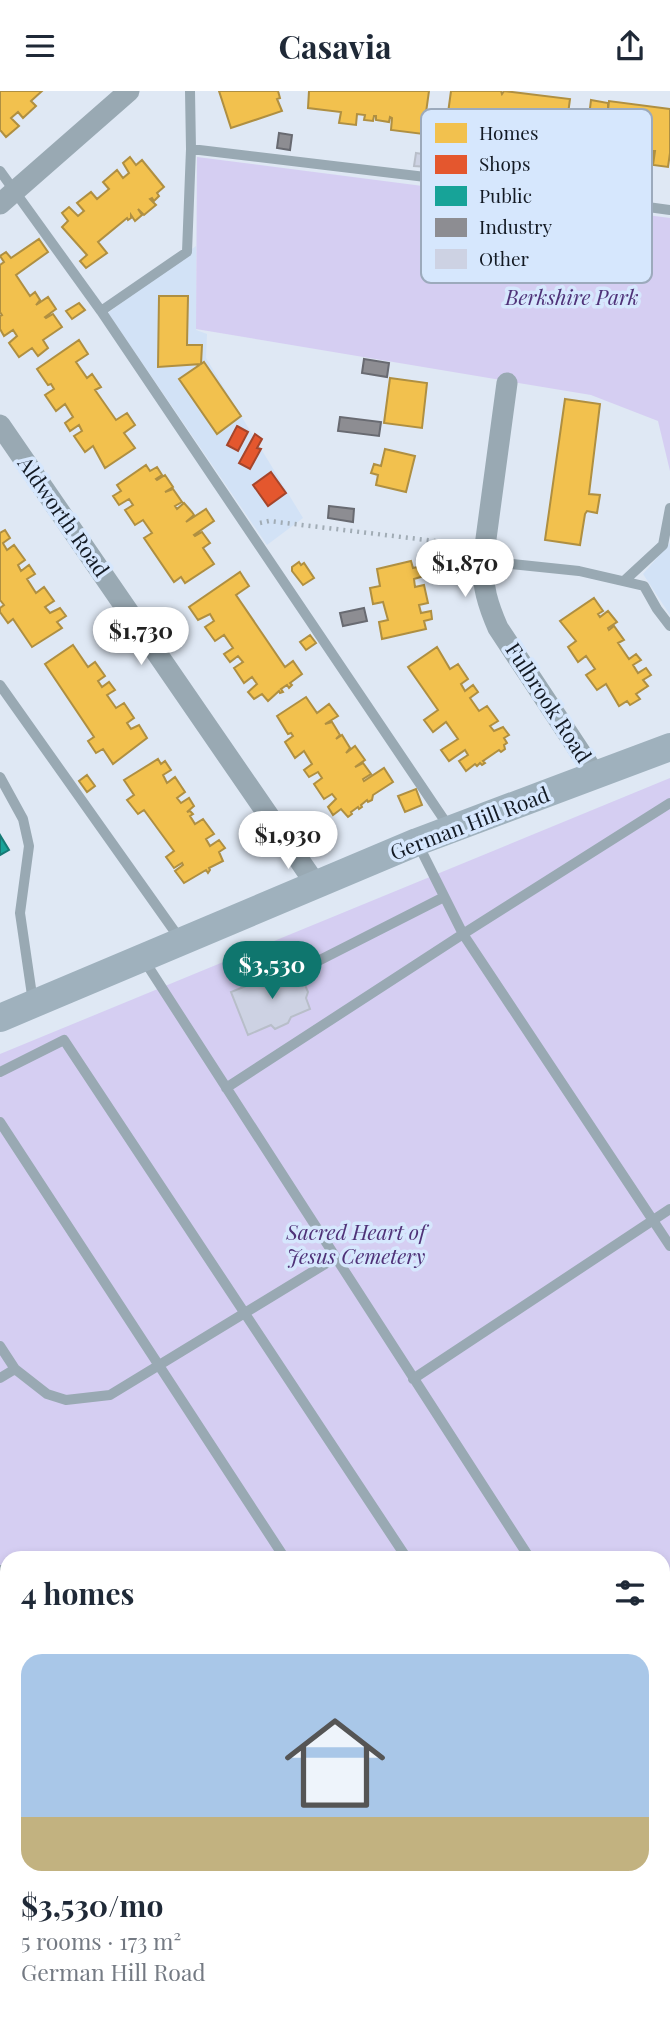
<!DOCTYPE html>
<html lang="en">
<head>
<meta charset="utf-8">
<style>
  :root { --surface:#fff; --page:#f6f6f7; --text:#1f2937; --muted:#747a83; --line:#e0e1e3; --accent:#0f766e }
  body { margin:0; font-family:"Playfair Display",serif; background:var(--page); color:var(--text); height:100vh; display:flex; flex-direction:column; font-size:26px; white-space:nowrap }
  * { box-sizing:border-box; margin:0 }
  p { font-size:23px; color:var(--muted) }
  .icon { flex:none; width:38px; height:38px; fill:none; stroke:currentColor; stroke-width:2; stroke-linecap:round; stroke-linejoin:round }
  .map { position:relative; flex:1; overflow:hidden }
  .sheet { position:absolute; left:0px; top:1460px; width:670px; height:471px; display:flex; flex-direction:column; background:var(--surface); border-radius:21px 21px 0 0; box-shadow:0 4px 10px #0003 }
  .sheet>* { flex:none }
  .price { position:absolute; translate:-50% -60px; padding:0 16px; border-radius:24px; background:#fff; color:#222; font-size:23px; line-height:46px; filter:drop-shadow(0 2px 4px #0008) }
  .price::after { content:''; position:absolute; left:50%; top:42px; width:21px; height:16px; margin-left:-10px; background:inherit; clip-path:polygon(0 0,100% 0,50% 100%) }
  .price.current { background:var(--accent); color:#fff }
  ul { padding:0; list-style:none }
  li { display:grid; align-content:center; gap:14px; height:371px; padding:0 21px }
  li+li { border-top:2px solid var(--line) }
  li span { display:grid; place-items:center; height:217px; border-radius:21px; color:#555 }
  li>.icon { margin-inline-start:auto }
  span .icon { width:126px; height:126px; fill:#fffc; stroke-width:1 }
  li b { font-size:30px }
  h2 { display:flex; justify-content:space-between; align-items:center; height:84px; padding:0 21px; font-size:30px }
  header { display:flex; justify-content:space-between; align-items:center; height:91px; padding:0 21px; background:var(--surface); font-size:32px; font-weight:700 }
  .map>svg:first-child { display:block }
</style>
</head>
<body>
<header><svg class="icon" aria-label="menu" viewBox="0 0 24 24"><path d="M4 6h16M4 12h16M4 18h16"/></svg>Casavia<svg class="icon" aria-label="share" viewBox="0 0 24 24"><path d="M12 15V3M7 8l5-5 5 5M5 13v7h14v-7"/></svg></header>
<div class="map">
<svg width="670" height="1929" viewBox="0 0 670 1929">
  <rect width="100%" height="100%" fill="#dfe8f4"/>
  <path fill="#d2e2f6" d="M196 155V239L207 243 206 267 303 427 267 454 108 222Z
    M670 452V524L643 483Z"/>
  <path fill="#d5cef2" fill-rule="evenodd" d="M197 66 670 127V380L658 330 591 304 196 238Z
    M670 687V1929H0V963ZM7 1466H663V1923H7Z"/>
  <path fill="#f2c14e" stroke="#af8f41" stroke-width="2" d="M0 0H42L31 10 36 15 23 27 18 21 11 27 19 35 6 46 0 39Z
    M219 0H278L280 7 277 8 282 20 231 37Z
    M309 0H429L423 43 391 39 392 27 390 26 389 31 376 29V25H374L373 30 364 29 365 24 357 23 356 34 339 32 341 21 308 17Z
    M451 0H501L502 3 504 0 570 8 562 67 546 65 547 48 546 58 530 56V46L528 59 513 57 515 44 512 53 497 50 498 42 496 49 479 46V52L462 50V46L445 44Z
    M591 9 608 12V19L609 10 670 18V62L668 76 653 74 655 60H653L652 67 637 65 638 58H636L634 74 618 71 619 66 585 59Z
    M130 66 136 74 142 69 164 96 157 102 159 105 154 110 152 107 150 108 156 114 144 124 138 118 142 124 135 130 131 124V127L128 129 127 127 98 151 107 162 86 177 80 170 87 164 62 136 68 130 62 122 69 116 78 125 84 120 77 112 91 101 97 108 109 98 103 91 117 79 123 87 129 82 123 72Z
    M39 148 48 161 16 184 30 205 35 201 40 209 36 214 48 206 56 218 45 226 46 227 53 223 62 236 43 249 48 257 38 265 32 257 19 266 9 252 17 245 13 239 4 245 0 238V225L2 224 0 221V174L4 171 0 165 6 161 11 167Z
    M159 205H188L187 254H202L201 273 158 276Z
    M79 212 85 219 72 228 66 220Z
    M79 249 88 263 76 271 87 287 92 283 101 296 95 299 116 329 127 322 135 334 124 342 135 357 105 377 93 355 85 361 74 345 82 340 79 334 70 340 65 332 73 326 65 313 56 320 45 304 54 298 51 293 48 294 37 278Z
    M204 271 241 325 217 343 179 288Z
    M390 287 427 292 422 337 384 332Z
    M565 308 600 313 589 403 600 404 597 422 587 420 585 423 580 454 545 449Z
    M385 358 415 365 406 401 376 394 378 384 371 382 374 373 381 375Z
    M146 374 150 380 157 376 162 384 156 388 157 389 165 384 173 396 165 401 173 398 182 411 175 415 177 418 184 412 192 421 194 424 186 431 206 418 214 430 194 444 195 445 202 441 210 452 203 457 214 473 185 492 181 486 174 491 144 447 152 442 143 429 135 434 125 419 133 414 129 408 119 414 113 405 121 400 117 394Z
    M5 439 10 447 3 452 4 454 7 459 14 454 25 469 18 474 21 480 29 474 35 483 27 488 36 502 44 496 54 510 45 516 50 522 60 517 66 525 57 531 62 537 32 556 13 528 8 532 0 521V517L4 514 0 509V442Z
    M411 470 413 477 422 475 424 485 414 488 415 496 424 494 428 512 419 514 421 522 431 520 432 528 424 530 426 538 382 548 379 531 388 529 383 511 373 513 370 497 380 495 377 478Z
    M299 471 301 474 304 472 314 487 303 494 292 480V476Z
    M240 481 249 495 236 504 285 576 293 570 302 583 290 592 292 594 289 597 287 594 281 598 283 601 280 602 279 600 268 610 262 603 254 608 248 601 257 593 252 586 244 592 234 577 243 571 238 565 230 571 224 563 233 557 224 544 215 550 205 536 214 530 210 523 198 529 189 516Z
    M594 507 603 520 598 523 600 526 608 520 617 531 608 537 609 539 614 535 624 549 618 552 629 568 636 563 641 569 633 574 638 582 646 577 651 584 643 589 648 595 636 603 640 608 630 614 627 610 619 615 606 593 597 599 586 584 595 578 586 565 578 571 568 556 576 550 560 530Z
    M310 544 316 552 306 559 300 551Z
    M73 554 88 576 95 571 105 585 98 590 102 596 109 591 115 599 107 604 116 617 124 612 134 627 127 632 131 638 139 634 147 647 113 673 103 658 96 662 88 650 94 646 45 573Z
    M437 556 450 578 458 573 468 588 461 593 465 600 473 594 478 601 470 607 479 620 487 615 498 630 490 635 494 640 503 636 509 644 504 647 507 652 504 654 505 658 501 661 499 659 483 670 485 672 482 674 480 672 477 675 475 673 466 680 459 670 468 664 465 659 449 670 441 659 458 648 446 631 433 641 424 629 438 619 408 576Z
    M306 606 317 622 329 613 338 625 325 633 332 631 340 644 336 648 342 644 350 657 346 662 355 655 365 669 355 676 363 672 371 683 363 688 364 690 384 677 393 691 373 704 372 709 368 711 367 709 361 714 362 716 359 718 358 716 351 721 352 723 348 726 341 718 333 724 328 716 336 708 332 703 324 708 314 693 322 687 318 681 309 686 304 679 312 673 304 660 295 667 285 651 293 645 291 642 288 643 277 625Z
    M158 668 161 673 165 670 171 679 163 684 167 692 175 686 185 701 177 707 181 712 189 707 194 715 187 721 190 720 193 723 190 725 195 733 203 728 214 743 206 748 210 755 219 749 225 757 219 761 223 770 209 777 210 779 208 782 206 779 184 792 175 780 183 774 182 772 174 777 166 766 174 760 144 719 138 723 127 709 134 704 124 689Z
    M87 684 95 695 87 701 79 690Z
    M416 698 422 714 405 721 398 705Z"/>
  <path fill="#e4572e" stroke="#a5452b" stroke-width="2" d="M237 335 248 341 238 360 227 354Z
    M255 343 262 348 257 357 261 358 250 378 239 372Z
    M271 381 286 402 268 415 253 394Z"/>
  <path fill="#17a398" stroke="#167a75" stroke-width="2" d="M0 744 9 759 0 764Z"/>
  <path fill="#8d8d92" stroke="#686a71" stroke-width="2" d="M279 42 292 44 290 59 277 57Z
    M364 268 389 272 387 286 362 282Z
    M340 326 381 331 379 345 338 340Z
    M329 415 354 418 353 431 328 427Z
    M364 517 367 530 343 535 340 522Z"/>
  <path fill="#cdd2e3" stroke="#b8bec9" stroke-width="2" d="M416 62 430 64 429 76 414 75Z
    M293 876 297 884 303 889 308 901 306 907 310 918 291 926 288 932 275 938 271 934 248 944 231 901Z"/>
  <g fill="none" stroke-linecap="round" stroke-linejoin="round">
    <path stroke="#a1acb5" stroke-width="4.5" stroke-dasharray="2 5" stroke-linecap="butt" d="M260 432 269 430 435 450 455 463 463 465"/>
    <path stroke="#99a9b3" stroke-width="10" d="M191 58 459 90 670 119
      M0 80 101 220 449 736
      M101 220 187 161 191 58 190 0
      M483 470 579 480 644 495 657 518 670 535
      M624 490 663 454 670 417
      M0 594 180 848
      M0 686 23 728 29 755 20 822 33 911
      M417 751 463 843 670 1155
      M144 869 529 1466
      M320 869 444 806
      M0 981 64 949 406 1466
      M226 997 463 843 670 712
      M0 1031 284 1466
      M0 1255 15 1278 47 1303 66 1309 110 1304 335 1167
      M0 1287 15 1278
      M413 1288 670 1118
      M0 1479 7 1489
      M663 1526 670 1522
      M663 1672 670 1682
      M0 1690 7 1687
      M663 1864 670 1875
      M241 1923 245 1929
      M582 1923 586 1929"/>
    <path stroke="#99a9b3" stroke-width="21" d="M0 113 129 0
      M507 292 483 470C482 495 488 514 498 537L596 685
      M0 334 317 795"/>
    <path stroke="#9fb1bd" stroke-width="28" d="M0 927 417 751 670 656"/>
  </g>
  <g text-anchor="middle" stroke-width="7" stroke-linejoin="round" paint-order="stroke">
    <g font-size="21" font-style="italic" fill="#4f3278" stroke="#d6e7fd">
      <text x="572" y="214">Berkshire Park</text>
      <text x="356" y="1149">Sacred Heart of<tspan x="356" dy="24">Jesus Cemetery</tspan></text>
    </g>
    <g font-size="21" fill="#131a24" stroke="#d6e7fd">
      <text transform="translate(63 426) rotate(55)" y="7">Aldworth Road</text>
      <text transform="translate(548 612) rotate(57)" y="7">Fulbrook Road</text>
      <text transform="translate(470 733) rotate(-21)" y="7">German Hill Road</text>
    </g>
  </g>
  <rect x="421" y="18" width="231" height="174" rx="10" fill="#d6e7fd" stroke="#9caabc" stroke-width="2"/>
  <rect x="435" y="32" width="32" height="20" fill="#f2c14e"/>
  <rect x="435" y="64" width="32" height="19" fill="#e4572e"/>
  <rect x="435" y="95" width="32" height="20" fill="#17a398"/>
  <rect x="435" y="127" width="32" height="19" fill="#8d8d92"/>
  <rect x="435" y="158" width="32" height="20" fill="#cdd2e3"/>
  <g font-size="19" fill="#131a24">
    <text x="479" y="49">Homes</text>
    <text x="479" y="80">Shops</text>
    <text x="479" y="112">Public</text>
    <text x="479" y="143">Industry</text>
    <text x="479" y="175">Other</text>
  </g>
</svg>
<b class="price" style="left:465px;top:508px">$1,870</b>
<b class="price" style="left:141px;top:576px">$1,730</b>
<b class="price" style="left:288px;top:780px">$1,930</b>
<b class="price current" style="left:272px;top:910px">$3,530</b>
<section class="sheet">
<h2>4 homes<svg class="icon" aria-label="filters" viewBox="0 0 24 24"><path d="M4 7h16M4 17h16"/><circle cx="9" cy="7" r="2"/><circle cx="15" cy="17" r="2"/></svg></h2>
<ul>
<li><span style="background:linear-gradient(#a9c7e8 75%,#c2b280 0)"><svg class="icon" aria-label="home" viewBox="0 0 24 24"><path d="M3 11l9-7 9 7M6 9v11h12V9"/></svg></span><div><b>$3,530/mo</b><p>5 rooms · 173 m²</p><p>German Hill Road</p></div></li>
</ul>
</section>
</div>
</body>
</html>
